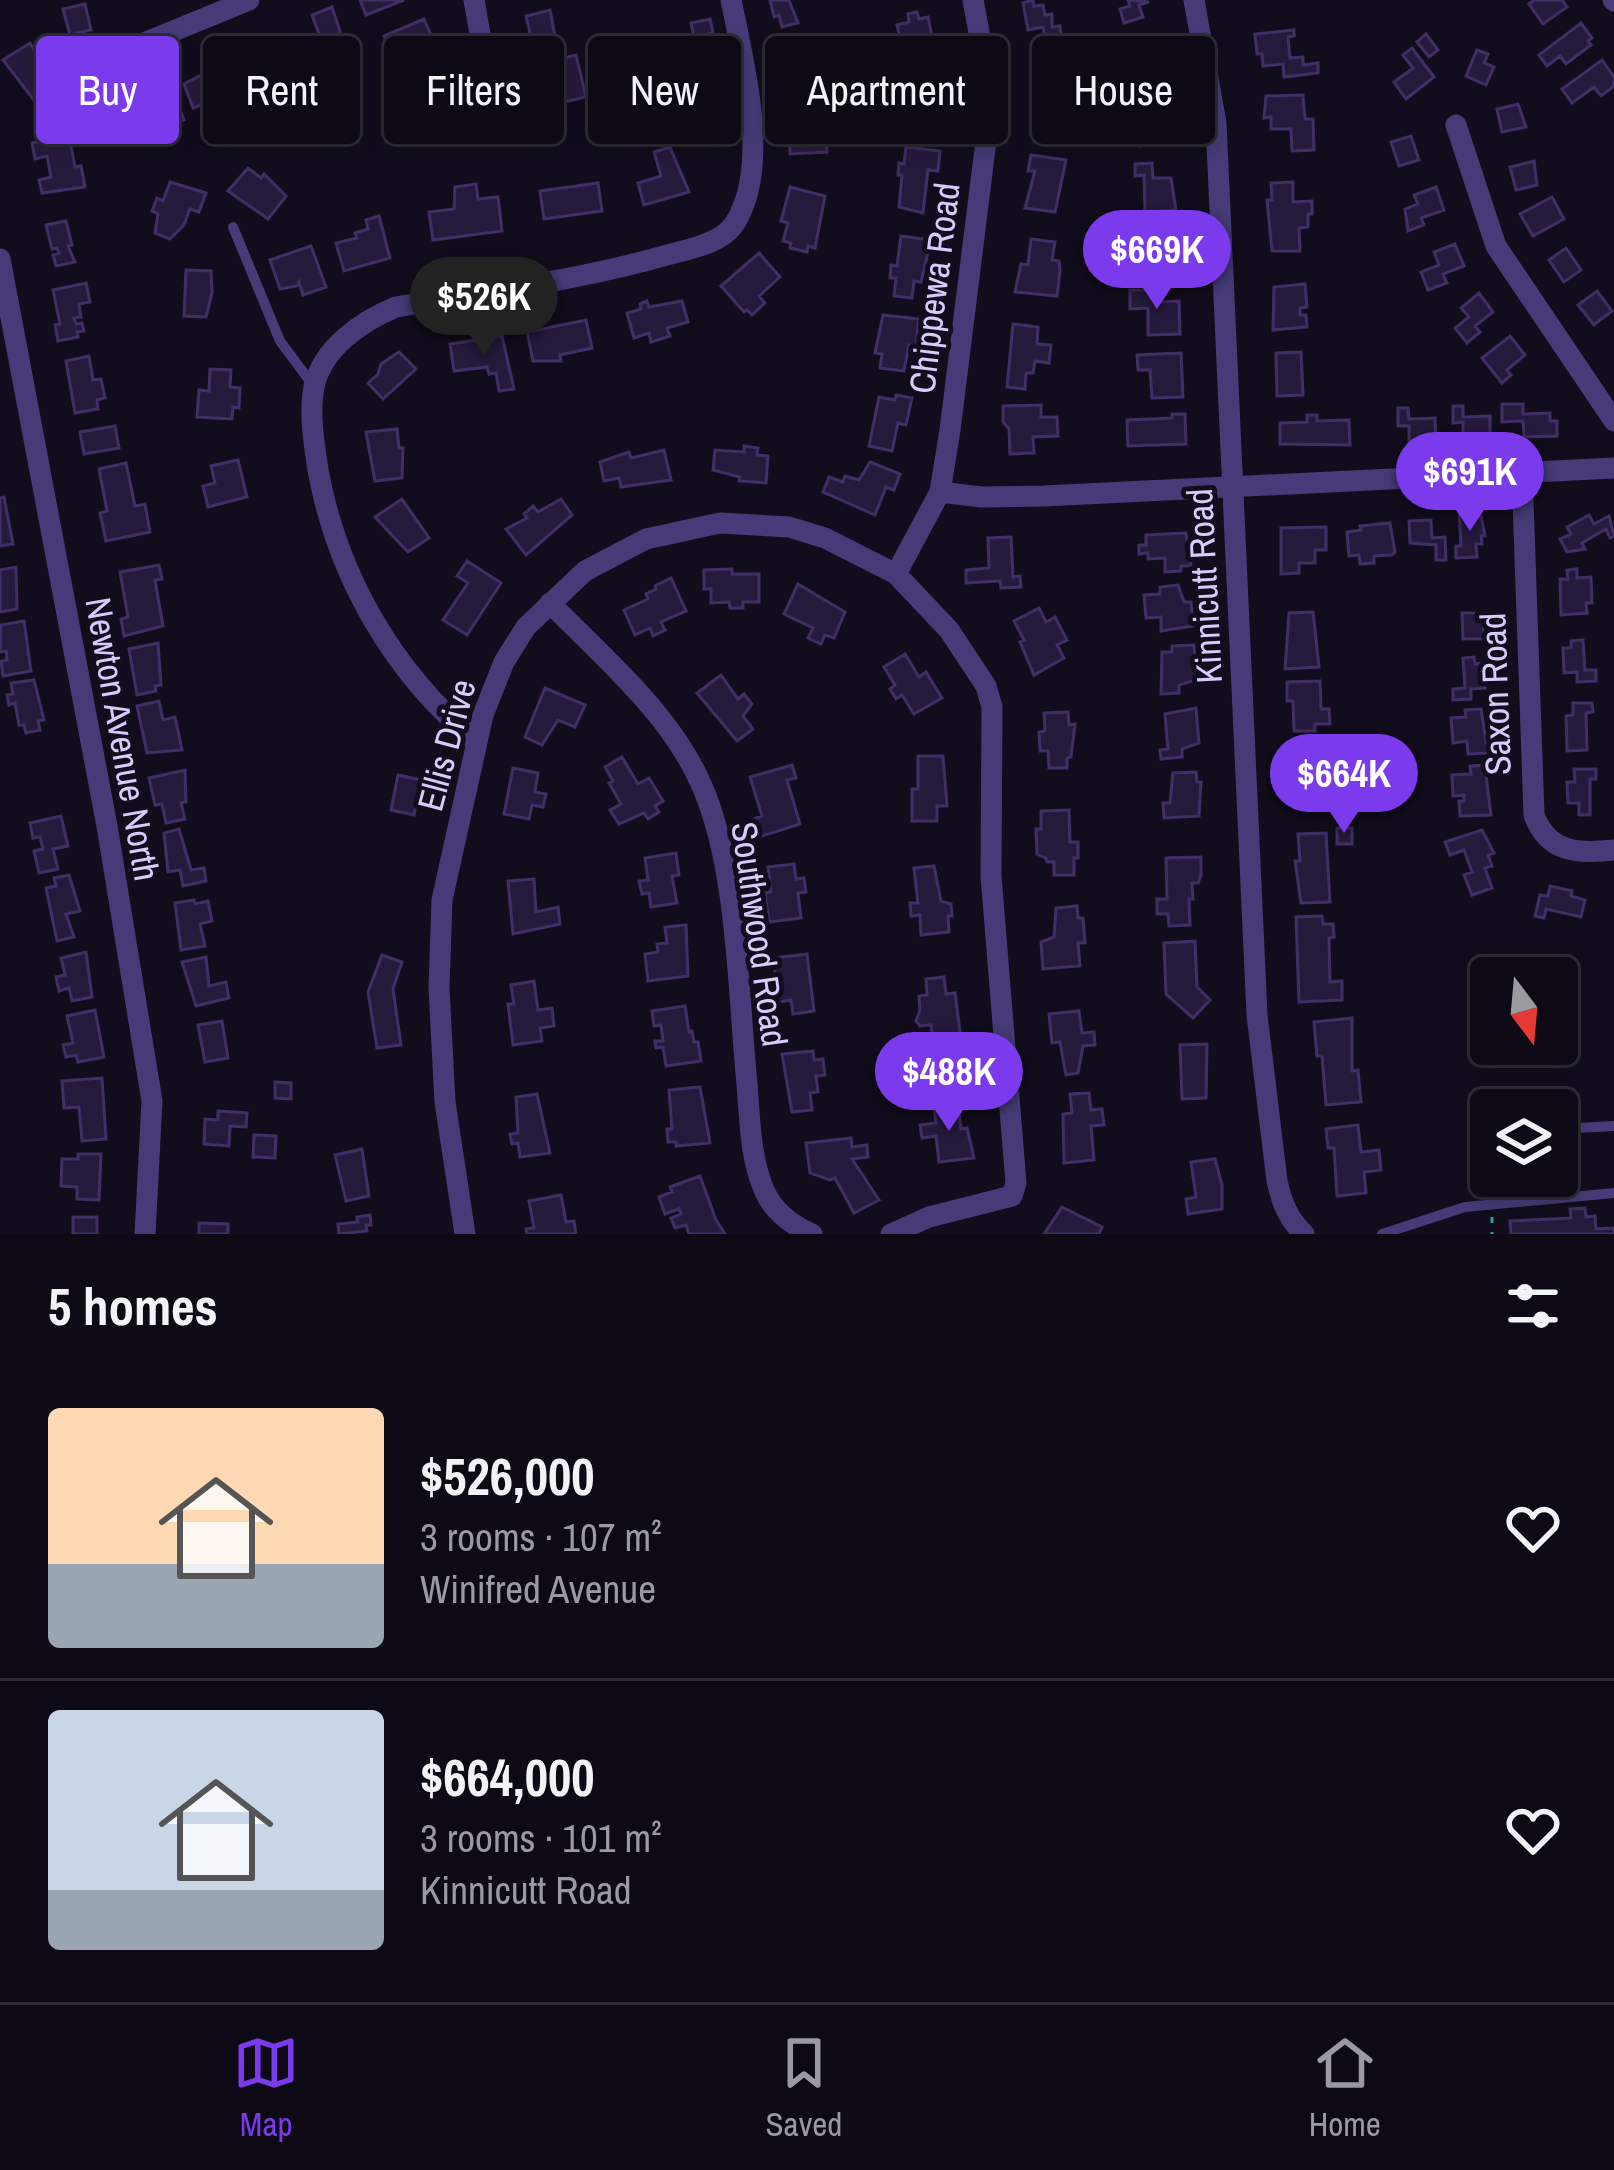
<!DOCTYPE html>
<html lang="en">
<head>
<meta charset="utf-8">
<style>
  :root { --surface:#0d0a15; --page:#1b1822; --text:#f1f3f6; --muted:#9a9aa0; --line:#2d2b34; --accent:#7c3aed }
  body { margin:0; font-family:"Archivo Narrow",sans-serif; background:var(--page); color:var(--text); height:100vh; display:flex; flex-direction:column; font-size:45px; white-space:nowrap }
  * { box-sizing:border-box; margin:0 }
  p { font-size:39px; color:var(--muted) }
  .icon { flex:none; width:66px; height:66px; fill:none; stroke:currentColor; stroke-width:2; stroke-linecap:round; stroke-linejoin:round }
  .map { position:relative; height:1234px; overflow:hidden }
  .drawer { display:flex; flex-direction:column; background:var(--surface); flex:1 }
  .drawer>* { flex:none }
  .banner { position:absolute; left:36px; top:36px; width:1542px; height:108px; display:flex; gap:24px }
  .needle { width:78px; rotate:164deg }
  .tools { position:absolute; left:1470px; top:957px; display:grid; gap:24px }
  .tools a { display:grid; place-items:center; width:108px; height:108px; border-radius:12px; background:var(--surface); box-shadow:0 6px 18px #0003,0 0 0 3px var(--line); font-size:60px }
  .price { position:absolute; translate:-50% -102px; padding:0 27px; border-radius:42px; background:var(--accent); color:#fff; font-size:39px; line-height:78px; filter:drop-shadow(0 3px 6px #0008) }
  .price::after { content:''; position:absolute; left:50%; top:72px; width:36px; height:27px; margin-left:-18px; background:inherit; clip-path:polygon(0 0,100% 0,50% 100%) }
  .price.active { background:#222; color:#fff }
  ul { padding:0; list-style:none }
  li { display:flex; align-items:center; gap:36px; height:300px; padding:0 48px }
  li+li { border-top:3px solid var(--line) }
  li span { display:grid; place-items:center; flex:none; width:336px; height:240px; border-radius:12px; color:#555 }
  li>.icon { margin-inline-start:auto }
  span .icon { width:144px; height:144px; fill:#fffc; stroke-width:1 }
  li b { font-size:51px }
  h2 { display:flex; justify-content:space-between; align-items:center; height:144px; padding:0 48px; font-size:51px }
  .tag { padding:0 42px; border-radius:12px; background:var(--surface); box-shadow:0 6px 18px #0003,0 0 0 3px var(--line); font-size:42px; line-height:108px }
  .tag.active { background:var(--accent); color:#fff }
  .menu { display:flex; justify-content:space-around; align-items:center; height:168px; border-top:3px solid var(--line); background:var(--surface); font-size:33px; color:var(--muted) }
  .menu a { display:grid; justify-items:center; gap:6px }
  .menu .active { color:var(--accent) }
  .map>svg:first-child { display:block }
</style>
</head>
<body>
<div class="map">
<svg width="1614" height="1234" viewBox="0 0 1614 1234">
  <rect width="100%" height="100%" fill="#110d1c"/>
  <path fill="#261a3c" stroke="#412e66" stroke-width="3" d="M360 0H404L366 15Z
    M770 0H789L798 23 782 27 779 15 774 17Z
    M1033 0 1034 6 1043 5 1045 15 1052 14V27L1060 26 1061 35 1045 38 1043 27 1028 30 1023 3Z
    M1128 0 1149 2 1139 5 1143 17 1124 23 1120 9 1130 6Z
    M1534 0H1562L1567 7 1543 24 1529 4Z
    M85 4 91 30 70 35 63 9Z
    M332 7 349 59 320 70 311 46 322 42 312 15Z
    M550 10 556 41 533 46 526 16Z
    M917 12 919 19 928 17 934 45 921 48 922 55 905 59 897 25 909 22 908 14Z
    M424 19 431 35 425 37 435 62 412 72 402 48 391 53 384 36Z
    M710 19 713 33 694 37 691 23Z
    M1581 23 1592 38 1588 41 1591 45 1566 64 1560 56 1547 66 1539 55Z
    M1294 30V36L1288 37 1290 58 1303 57V65L1318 63V73L1284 77 1283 64 1263 66 1262 54H1257L1255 34Z
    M1426 34 1438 50 1429 57 1417 42Z
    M279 35 288 58 245 74 234 46Z
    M800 41 812 69 786 75 784 65 780 66 779 46Z
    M30 43 39 59 49 53 54 60 43 67 61 95 40 108 3 60Z
    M690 43 693 58 698 57V77L669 83 667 71 676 69 673 56 665 57 663 48Z
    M1125 43 1128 56 1108 60 1105 48Z
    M1412 48 1434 77 1406 99 1394 82 1413 68 1403 55Z
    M1477 50 1488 54 1484 63 1494 67 1486 85 1466 76Z
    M1159 52 1165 81 1135 87 1132 68 1124 70 1122 60Z
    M576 55 586 97 556 104 552 87 557 86 551 61Z
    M1602 60 1614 77V86L1601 96 1594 87 1572 103 1562 89Z
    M224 63 235 91 193 108 184 84Z
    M1066 66 1072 94H1066L1067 118 1034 120 1035 91H1041L1040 67Z
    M940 75V90H936V97L933 98 934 115H928V125L909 126 902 102 909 101 908 76Z
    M409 95 410 106 436 103 438 121 387 127 384 98Z
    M1303 95 1305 119H1313L1314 150 1292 151 1291 129H1271V117L1264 118 1266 96Z
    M175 96 184 120 142 137 132 113Z
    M1168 99 1172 142 1139 146 1135 109H1127V103Z
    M814 104 815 129H820L821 139H826L827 152 790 154 788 106Z
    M1518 104 1526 127 1502 132 1497 109Z
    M69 135 75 167 81 166 85 187 42 193 39 180 51 177 47 156 35 159 32 143Z
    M1411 136 1419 160 1399 166 1391 142Z
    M670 147 689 192 644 205 638 183 661 176 654 152Z
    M906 147 940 151 938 171 928 170 923 213 899 207 902 175H898L899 163 904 164Z
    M1031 155 1066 160 1055 212 1025 208 1035 171H1028Z
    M1534 161 1537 185 1516 190 1510 167Z
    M1152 163 1153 178H1171L1176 210 1145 212 1144 175 1135 176V164Z
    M248 168 261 178 264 174 286 196 268 219 228 191Z
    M170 182 206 193 199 212 190 209 184 225 170 239 155 233 158 214 152 211 157 198 163 201Z
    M1293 182V202L1312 201V214H1308V227L1299 228 1300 251H1272L1267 200H1272L1271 183Z
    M598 183 602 211 544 219 540 191Z
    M476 184 478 199 498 197 502 231 433 240 429 212 454 209 455 187Z
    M790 187 825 196 815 248 808 246 807 252 790 248 791 243 783 241 788 223 781 221Z
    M1436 187 1444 210 1421 218 1424 225 1408 231 1405 209 1418 204 1414 195Z
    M1552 197 1564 219 1533 236 1520 214Z
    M379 216 390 258 344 271 336 243 357 238 355 233 368 229 366 220Z
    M66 221 72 245 68 246 75 262 56 266 53 255 59 253 57 248 52 249 46 225Z
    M1152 226V240L1177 239 1181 261H1178L1175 277 1140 271 1139 266H1146L1145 247H1129L1128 228Z
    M901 236 931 240 921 282 914 281 912 298 894 296 896 278H890L891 265 897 266Z
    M1031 239 1055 242 1052 260 1059 261 1060 271 1057 296 1015 292 1021 264 1028 265Z
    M1455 244 1464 266 1443 274 1447 283 1428 290 1421 272 1439 265 1434 252Z
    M311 246 326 287 303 295 299 282 297 286 280 289 270 260Z
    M1566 248 1581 270 1564 282 1549 260Z
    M759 253 780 277 759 296 765 303 752 315 747 310 744 312 721 286Z
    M186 270 211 271 212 293 206 317 184 316Z
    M86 283 90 302 79 304 81 317 74 318 76 324 82 323 84 331 77 332 78 337 58 341 55 325 60 324 53 290Z
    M1305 284 1307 307 1300 308V315H1306L1307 327 1273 330 1274 287Z
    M1130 290H1158L1159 302 1179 301 1180 334 1148 335V308L1130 309Z
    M1597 291 1612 311 1594 325 1578 305Z
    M1479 293 1493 312 1475 326 1480 332 1467 343 1455 328 1469 317 1461 308Z
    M647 301 649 307 682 301 688 322 667 328 670 336 651 342 649 333 634 338 627 313 641 309 640 304Z
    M883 315 919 319 916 346 909 345 904 371 880 368 882 354 875 353Z
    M586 320 592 348 560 355 561 361H533L527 332Z
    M1013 324 1038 327 1037 344 1051 345 1049 363 1035 361 1033 373H1026L1025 389 1007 387Z
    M502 336 514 389 499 391 496 373 489 374 487 367 454 371 450 344Z
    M1510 336 1525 355 1507 370 1511 375 1502 383 1482 358Z
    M399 352 416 369 383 399 368 383 378 374 381 364Z
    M1301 352 1303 395 1277 396 1276 353Z
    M1181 353 1183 397 1152 398 1150 370H1138L1137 355Z
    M89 356 93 380 101 379 105 398 97 400 98 409 75 413 66 361Z
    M210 369 231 370 230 387 240 388 239 408 233 407 232 419 197 417 199 390 209 391Z
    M896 395 912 398 906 425 898 423 892 451 869 446 879 397 895 400Z
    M1502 404H1523V414L1550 413V421H1557V436L1524 437 1523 421 1502 422Z
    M1041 405V417H1057L1058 436 1033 437 1034 453 1010 454 1009 429 1003 422V406Z
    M1453 406H1463V417L1490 416V439H1463V422L1453 423Z
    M1398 408H1408L1409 419 1435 418 1436 441H1409V426H1398Z
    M1172 414H1185L1186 444 1128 446 1127 420 1172 418Z
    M1307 415H1317V421L1349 420 1350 445 1280 444V423L1307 422Z
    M115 426 119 448 84 454 80 432Z
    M397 429 399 448H403L402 478 375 481 366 432Z
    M744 446 758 448 757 455 768 456 766 483 739 481 740 477 713 470 715 450 744 452Z
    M664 450 671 480 621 487 619 478 604 481 600 462 629 452 631 458Z
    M238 460 247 497 208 507 203 486 215 483 211 466Z
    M870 462 900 474 894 490 886 487 875 515 823 492 829 477 843 482 845 476 859 480Z
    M126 463 135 506 145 504 150 532 106 541 100 513 107 511 99 469Z
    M4 497 13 544 0 546V498Z
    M402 499 429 538 408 552 375 517Z
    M561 499 572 515 526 555 506 529 527 518 524 514 533 506 538 512Z
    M1480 511 1485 536H1481L1482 544H1476L1477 557 1456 558V546H1461L1459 512Z
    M1589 515 1594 524 1609 516 1614 536 1610 538 1606 529 1582 543 1585 549 1567 552 1560 539 1571 534 1567 527Z
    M1431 520 1432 538 1445 537 1446 560H1436V545L1410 543 1409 521Z
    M1390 523 1395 552 1392 555 1374 556V563L1360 564 1359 555 1349 556 1347 532 1361 530 1360 526Z
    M1326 527V550H1315V563H1299V573L1281 574V528Z
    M1186 533 1191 566H1181V571L1165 572V558L1148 559V553L1139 554V545H1146V535Z
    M1011 537 1013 577 1020 576 1021 587 1001 588 1000 581 966 583V570L989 568 988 538Z
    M467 561 501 583 467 635 443 620 468 583 457 576Z
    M159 565 162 579 155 580 163 626 124 636 121 619 128 617 120 572Z
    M16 567 17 609 0 612V570Z
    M732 569V574H759V602H743V608H730L729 602 711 603V589H704V570Z
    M1577 569V578L1591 577 1592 603H1586L1587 613 1561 615 1560 579H1568L1567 570Z
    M671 578 686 611 661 622 665 630 653 636 650 628 635 635 624 610 648 599 646 594 656 589 655 586Z
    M798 584 845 612 834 638 825 635 821 644 808 638 813 628 784 614Z
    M1178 585 1184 602H1191L1193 626 1161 631V617L1146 618 1144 595 1160 594V587Z
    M1039 608 1046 622 1055 617 1067 640 1057 645 1064 658 1034 675 1020 642 1024 640 1014 621Z
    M1313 612 1319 667 1285 669 1289 613Z
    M1462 613H1483L1484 639H1463Z
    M24 621 31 671 3 676 1 661 7 660 6 651 0 652 1 625Z
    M1583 640 1585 670H1596V681L1577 682V672L1564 673 1563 648H1571V641Z
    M158 643 161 685 155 686 156 691 137 695 129 649Z
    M1194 645 1196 680 1179 685V693L1161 694 1162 652H1172V646Z
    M905 654 919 677 926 672 942 698 914 714 902 695 896 699 890 689 895 685 884 667Z
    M1474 657 1475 664 1483 663 1485 688 1471 689V699L1453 700V689L1465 688 1463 658Z
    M721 675 738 699 744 694 752 704 743 716 753 729 737 741 697 693Z
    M34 680 44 720 38 721 40 730 26 733 24 725H19L15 703 9 705 7 695 13 694 11 683Z
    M1320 681 1321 709H1329L1330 724H1315V731H1294L1293 701H1287V682Z
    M545 688 585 705 575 727 558 720 542 745 525 737Z
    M159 701 163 720 175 717 182 750 147 753 137 706Z
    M1573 703H1592L1593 712 1586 713 1587 750 1567 751 1566 716 1573 715Z
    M1196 708 1199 743 1182 749V757L1161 759 1160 750 1168 749 1165 714Z
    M1481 709 1488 753 1468 754 1467 741 1453 743 1451 718 1466 717 1465 710Z
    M1068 712 1069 725 1075 724 1071 757 1067 758V768H1049L1048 751H1040L1039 732 1045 731 1044 713Z
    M1333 753V782H1324V803H1307L1306 783H1298L1297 754Z
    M918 756H943L947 806H937V821H912V789H918Z
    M622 757 638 784 649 778 663 801 655 806 659 812 648 819 644 813 619 824 610 810 621 804 609 783 613 781 605 767Z
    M792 765 796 778 787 780 800 824 759 837 754 819 762 816 750 777Z
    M1488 765 1489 775H1486L1491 815 1460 816 1459 801H1464V795L1453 796 1452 775 1471 774 1470 766Z
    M513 768 538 773 535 792 546 794 543 807 532 805 529 819 504 814Z
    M1574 769H1596V779H1590V815H1579V803H1568L1567 782H1575Z
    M185 770 186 802 181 803 185 819 166 823 162 804 155 805 149 778Z
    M1196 772 1197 782H1201L1199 816 1164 818 1163 803H1170L1173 773Z
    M398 775 421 780 414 815 391 810Z
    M1069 810 1070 842H1078V858H1074V875H1054V862H1047L1046 858 1037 854 1036 829H1041V811Z
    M61 816 68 846 53 849 58 869 39 873 34 851 43 849 40 837 33 838 30 823Z
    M1337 828H1352V844H1337Z
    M179 829 191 870 204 868 206 881 183 886 180 870 168 872 164 833Z
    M1482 830 1494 853 1488 855 1492 866 1485 868 1492 888 1472 895 1464 875 1472 872 1464 850 1450 855 1445 842Z
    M1326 833 1330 902 1301 903 1295 861H1300L1298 834Z
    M676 853 679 875 672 876 677 903 651 907 649 893 642 894 639 881 648 880 645 858Z
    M1201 857V875L1198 883H1192L1193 899H1189L1190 925 1169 926 1168 914H1157V899H1167L1166 858Z
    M794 864 796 879 804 878 806 892 798 893 801 918 769 922 765 893 771 892 768 867Z
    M934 866 941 901 951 904 952 916H948L949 932 921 935 920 915 911 916 910 903H918L914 868Z
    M69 875 80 911 66 914 74 937 57 941 46 888 56 886 54 878Z
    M534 879 536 912 558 907 560 924 513 934 508 881Z
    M1550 886 1572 891 1571 896 1585 900 1581 917 1546 909 1544 918 1535 916 1540 895 1548 896Z
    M194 900 195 904 208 901 212 921 200 924 205 946 181 950 175 903Z
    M1077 906 1078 918H1083L1085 943H1078L1080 966 1043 969 1041 942 1054 937 1056 908Z
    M1322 916 1323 924H1333L1334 937 1329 938 1330 982 1342 981V1000L1299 1002 1296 917Z
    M686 925 688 976 648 981 645 954 658 952 657 944 667 943 665 927Z
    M1195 941 1197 987 1210 1000 1193 1018 1166 994 1164 943Z
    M86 952 92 997 72 1001 69 988 59 991 56 977 65 975 61 958Z
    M807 954 814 1011 793 1014 791 1000 779 1002 773 958Z
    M382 955 402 962 393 989 401 1045 377 1048 368 992Z
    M206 957 209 986 226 982 229 998 196 1006 182 962Z
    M944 977 946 994 955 993 961 1039 933 1043 931 1025 920 1026 916 1021 920 1010 919 996 927 995 926 979Z
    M534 981 538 1010 552 1008 554 1026 540 1028 542 1041 513 1045 508 1004H514L511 985Z
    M685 1006 689 1032 692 1031 694 1042H698L701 1061 666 1066 663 1047 656 1048 655 1041H663L661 1025 654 1026 652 1011Z
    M95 1010 104 1057 78 1062 76 1055 66 1057 63 1045 73 1043 67 1016Z
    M1079 1011 1082 1033 1094 1032 1095 1045 1083 1046 1078 1073 1066 1075 1060 1042 1052 1043 1049 1014Z
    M1352 1018V1071L1358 1070 1361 1102 1326 1105 1322 1056H1317L1314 1022Z
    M222 1021 228 1058 205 1062 198 1025Z
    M1207 1044 1206 1098 1182 1099 1180 1045Z
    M813 1051 814 1060 823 1059 825 1075 816 1076 818 1092 810 1093 812 1110 792 1112 782 1054Z
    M102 1078 106 1139 82 1141 79 1107 64 1108 62 1081Z
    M275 1082 291 1083V1099L275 1098Z
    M700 1087 710 1143 676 1146V1142H668L667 1129H672L669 1090Z
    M1089 1093 1091 1110 1102 1109 1104 1125 1091 1126 1094 1160 1064 1163 1063 1114 1072 1113 1070 1094Z
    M537 1094 550 1153 520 1157 518 1143 512 1144 510 1134 518 1133 516 1097Z
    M958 1103 961 1129 967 1128 974 1158 939 1162 936 1136 922 1138 920 1125 936 1123 934 1106Z
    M218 1111 247 1113 246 1127 230 1126 229 1146 204 1144 205 1119 218 1120Z
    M1358 1125 1361 1152 1379 1150 1381 1170 1364 1172 1366 1193 1337 1196 1334 1148H1328L1326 1129Z
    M254 1135 276 1136 275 1158 253 1157Z
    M851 1138 852 1147 867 1145 868 1157 852 1159 879 1200 854 1213 835 1178 830 1180 810 1173 806 1143Z
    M362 1149 369 1196 346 1201 335 1155Z
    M78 1154H101L99 1200 77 1199V1187L61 1186 62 1159H78Z
    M1215 1159 1222 1185V1209L1188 1214 1186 1199 1196 1197 1191 1162Z
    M700 1176 716 1220 725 1234H689L686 1225 675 1228 671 1218 681 1214 679 1209 665 1214 659 1197 672 1192 670 1187Z
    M561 1195 566 1222 574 1221 576 1234H527L526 1229 534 1228 529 1201Z
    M1062 1207 1102 1227 1099 1234H1044Z
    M1585 1208 1586 1217 1595 1216 1596 1229 1614 1228V1234H1511L1510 1221 1571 1218 1570 1209Z
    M370 1215 371 1225H366L367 1231 339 1234 338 1224 358 1222 357 1217Z
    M73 1217H97V1234H73Z
    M199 1223 228 1224V1234H199Z"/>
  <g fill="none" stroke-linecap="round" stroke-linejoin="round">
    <path stroke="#359da5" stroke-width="3" stroke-dasharray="6 9" stroke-linecap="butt" d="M1492 1217V1234"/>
    <path stroke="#463b78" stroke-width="10" d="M233 227 280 341 312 384
      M1557 1129 1614 1126
      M1506 1176 1507 1201
      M1382 1234 1465 1207 1614 1193"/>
    <path stroke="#463b78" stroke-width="21" d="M474 0 489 85
      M1194 0 1216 123 1257 1015 1277 1181C1282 1203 1288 1219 1304 1234
      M1613 0 1614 1
      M144 43 249 0
      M1456 125 1496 246 1614 421
      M0 259 107 826 152 1101 145 1234
      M1522 472 1534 815C1548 853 1578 854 1614 850
      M940 492 981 497 1044 496 1614 468
      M896 574 940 492 950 430 988 125 986 70 973 0
      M550 603C604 658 671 714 702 786 738 868 738 994 747 1084 750 1120 750 1159 765 1192 774 1212 792 1225 812 1234
      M476 741C393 673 337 575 318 470 314 444 309 413 314 387 322 348 362 321 396 307 487 291 577 281 667 255 686 250 712 245 727 232 734 226 739 217 742 209 767 152 743 59 731 0
      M465 1234 445 1102 439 988 442 900 483 715 504 662 526 627 585 571 646 539 720 523 789 527 825 538 896 574 949 630 986 686 992 707 991 876 1016 1183 1012 1196 929 1217 891 1234"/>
  </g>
  <g text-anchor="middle" stroke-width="10" stroke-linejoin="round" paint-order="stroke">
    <g font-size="36" fill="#d7cbfb" stroke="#110d1c">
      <text transform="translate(934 288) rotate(-83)" y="13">Chippewa Road</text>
      <text transform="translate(1204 586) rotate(-93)" y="13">Kinnicutt Road</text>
      <text transform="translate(1495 694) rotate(-92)" y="13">Saxon Road</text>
      <text transform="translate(123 739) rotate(80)" y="13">Newton Avenue North</text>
      <text transform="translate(446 745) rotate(-75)" y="13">Ellis Drive</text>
      <text transform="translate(760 934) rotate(82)" y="13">Southwood Road</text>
    </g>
  </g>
</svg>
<div class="tools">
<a><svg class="needle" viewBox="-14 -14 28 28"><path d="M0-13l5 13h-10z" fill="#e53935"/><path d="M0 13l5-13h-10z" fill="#9a9aa0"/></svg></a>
<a><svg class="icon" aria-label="layers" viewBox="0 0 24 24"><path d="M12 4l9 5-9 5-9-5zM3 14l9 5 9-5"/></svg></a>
</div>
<b class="price" style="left:1157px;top:312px">$669K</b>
<b class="price active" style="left:484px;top:359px">$526K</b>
<b class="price" style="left:1470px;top:534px">$691K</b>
<b class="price" style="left:1344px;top:836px">$664K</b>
<b class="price" style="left:949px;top:1134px">$488K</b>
<div class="banner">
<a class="tag active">Buy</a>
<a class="tag">Rent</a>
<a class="tag">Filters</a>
<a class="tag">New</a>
<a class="tag">Apartment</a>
<a class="tag">House</a>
</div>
</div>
<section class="drawer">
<h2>5 homes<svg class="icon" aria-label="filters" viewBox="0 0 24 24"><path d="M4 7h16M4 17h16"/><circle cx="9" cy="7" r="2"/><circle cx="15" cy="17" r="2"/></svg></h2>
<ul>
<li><span style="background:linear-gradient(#ffd9b3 65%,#9aa5b1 0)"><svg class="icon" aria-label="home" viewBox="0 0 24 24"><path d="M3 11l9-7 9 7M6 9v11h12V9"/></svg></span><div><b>$526,000</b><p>3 rooms · 107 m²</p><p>Winifred Avenue</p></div><svg class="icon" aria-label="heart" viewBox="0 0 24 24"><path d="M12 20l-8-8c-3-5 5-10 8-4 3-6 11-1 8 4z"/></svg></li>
<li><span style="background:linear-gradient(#c9d6e8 75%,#9aa5b1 0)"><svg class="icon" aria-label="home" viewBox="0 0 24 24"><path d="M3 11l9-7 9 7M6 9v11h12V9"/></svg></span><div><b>$664,000</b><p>3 rooms · 101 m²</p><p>Kinnicutt Road</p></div><svg class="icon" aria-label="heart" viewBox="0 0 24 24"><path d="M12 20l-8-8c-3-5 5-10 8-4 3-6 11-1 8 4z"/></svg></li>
</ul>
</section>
<nav class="menu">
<a class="active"><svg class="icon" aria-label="map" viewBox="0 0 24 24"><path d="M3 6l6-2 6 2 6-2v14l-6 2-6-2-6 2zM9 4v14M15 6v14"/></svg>Map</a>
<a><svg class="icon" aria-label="saved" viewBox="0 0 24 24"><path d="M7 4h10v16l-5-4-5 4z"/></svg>Saved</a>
<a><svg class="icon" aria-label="home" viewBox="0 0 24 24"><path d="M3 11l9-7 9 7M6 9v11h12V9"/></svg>Home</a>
</nav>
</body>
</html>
